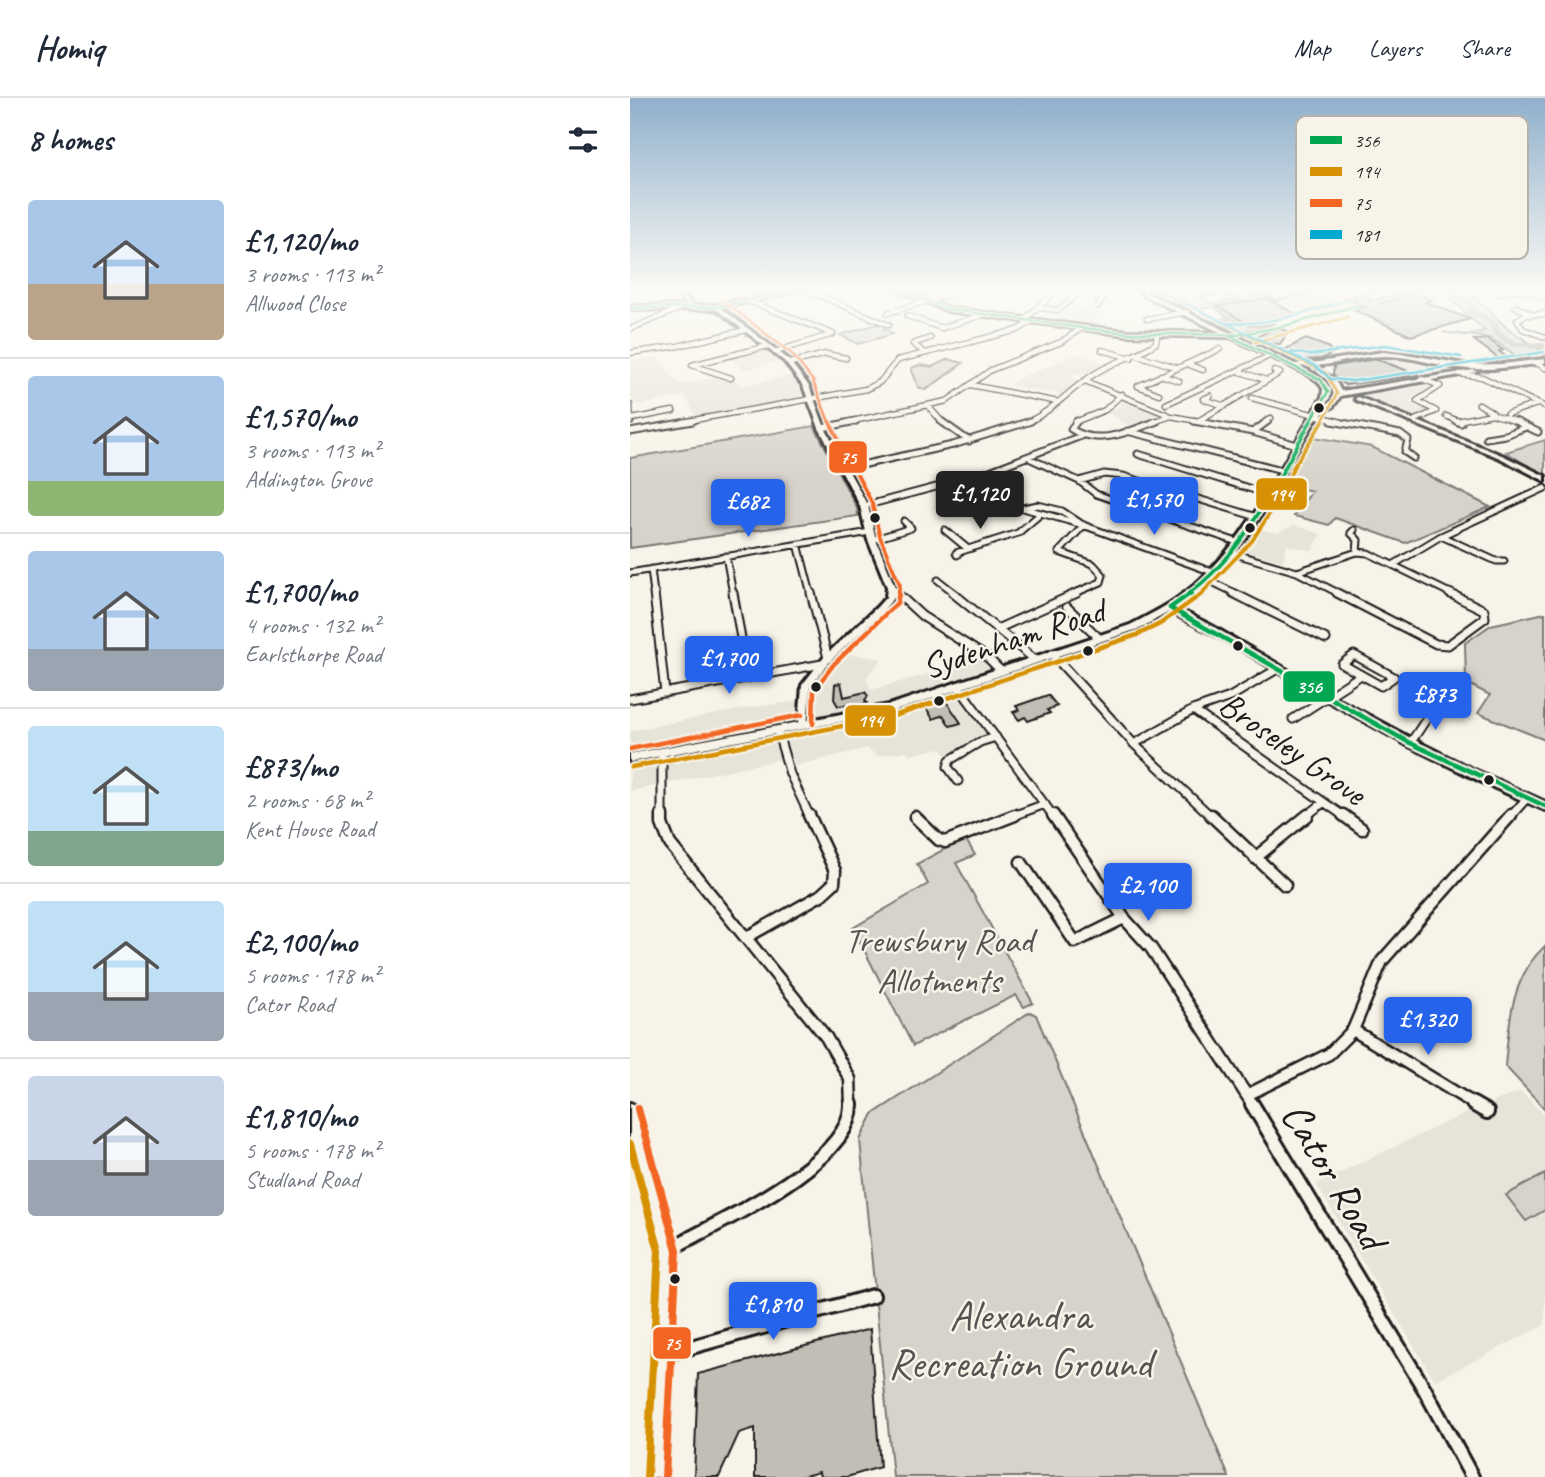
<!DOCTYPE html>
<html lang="en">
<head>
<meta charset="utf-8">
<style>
  :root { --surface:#fff; --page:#f2f2f3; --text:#1f2937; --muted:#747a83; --line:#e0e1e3; --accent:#2563eb }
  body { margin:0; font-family:Caveat,sans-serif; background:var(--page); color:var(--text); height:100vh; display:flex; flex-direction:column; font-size:26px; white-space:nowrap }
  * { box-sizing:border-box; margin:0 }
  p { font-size:23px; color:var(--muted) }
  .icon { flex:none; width:38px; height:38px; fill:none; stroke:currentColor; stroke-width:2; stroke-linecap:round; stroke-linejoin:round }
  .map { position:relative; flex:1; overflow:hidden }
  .panel { display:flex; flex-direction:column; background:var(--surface); width:630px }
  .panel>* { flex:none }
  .price { position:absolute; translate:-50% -60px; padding:0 16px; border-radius:7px; background:var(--accent); color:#fff; font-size:23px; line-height:46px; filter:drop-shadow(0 2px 4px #0008) }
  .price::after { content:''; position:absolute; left:50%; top:42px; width:21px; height:16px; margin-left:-10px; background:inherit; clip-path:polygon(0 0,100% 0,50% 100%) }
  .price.on { background:#222; color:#fff }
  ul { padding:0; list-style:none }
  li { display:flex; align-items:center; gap:21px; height:175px; padding:0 28px }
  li+li { border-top:2px solid var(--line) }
  li span { display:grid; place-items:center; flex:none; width:196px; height:140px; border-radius:7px; color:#555 }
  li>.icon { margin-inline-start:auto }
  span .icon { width:84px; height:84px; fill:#fffc; stroke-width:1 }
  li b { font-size:30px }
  h2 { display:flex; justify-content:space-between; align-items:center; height:84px; padding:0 28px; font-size:30px }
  header { display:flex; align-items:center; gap:42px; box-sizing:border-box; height:98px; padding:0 35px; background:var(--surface); border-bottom:2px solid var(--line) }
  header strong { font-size:33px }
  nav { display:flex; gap:38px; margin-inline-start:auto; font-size:24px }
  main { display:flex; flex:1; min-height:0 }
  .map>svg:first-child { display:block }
</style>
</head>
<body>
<header>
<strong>Homiq</strong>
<nav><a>Map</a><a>Layers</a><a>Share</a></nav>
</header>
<main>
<section class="panel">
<h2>8 homes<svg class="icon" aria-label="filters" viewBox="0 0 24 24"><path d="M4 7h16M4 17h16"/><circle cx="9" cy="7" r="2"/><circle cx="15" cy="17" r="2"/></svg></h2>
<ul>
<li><span style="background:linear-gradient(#a9c7e8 60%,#b9a48a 0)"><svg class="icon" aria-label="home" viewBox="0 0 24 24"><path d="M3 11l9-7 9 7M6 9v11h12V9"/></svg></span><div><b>£1,120/mo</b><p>3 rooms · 113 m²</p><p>Allwood Close</p></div></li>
<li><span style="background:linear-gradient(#a9c7e8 75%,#8fb573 0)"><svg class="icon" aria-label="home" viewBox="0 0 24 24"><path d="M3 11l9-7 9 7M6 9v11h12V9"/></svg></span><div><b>£1,570/mo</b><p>3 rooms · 113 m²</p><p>Addington Grove</p></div></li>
<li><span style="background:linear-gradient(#a9c7e8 70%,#9aa5b1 0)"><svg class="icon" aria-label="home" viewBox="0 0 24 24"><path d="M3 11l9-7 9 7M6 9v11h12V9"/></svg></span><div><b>£1,700/mo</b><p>4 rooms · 132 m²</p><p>Earlsthorpe Road</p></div></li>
<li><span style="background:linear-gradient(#bfe0f5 75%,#7fa58c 0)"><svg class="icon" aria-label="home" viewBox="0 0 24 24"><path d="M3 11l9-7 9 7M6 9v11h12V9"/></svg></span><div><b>£873/mo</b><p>2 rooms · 68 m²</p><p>Kent House Road</p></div></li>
<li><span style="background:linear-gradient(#bfe0f5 65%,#9aa5b1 0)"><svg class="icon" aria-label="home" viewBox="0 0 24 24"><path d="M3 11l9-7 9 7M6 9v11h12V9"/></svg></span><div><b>£2,100/mo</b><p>5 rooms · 178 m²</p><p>Cator Road</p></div></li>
<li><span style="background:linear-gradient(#c9d6e8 60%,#9aa5b1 0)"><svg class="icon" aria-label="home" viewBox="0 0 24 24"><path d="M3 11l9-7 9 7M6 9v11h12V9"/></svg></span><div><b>£1,810/mo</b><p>5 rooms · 178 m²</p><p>Studland Road</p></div></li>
</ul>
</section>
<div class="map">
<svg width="915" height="1379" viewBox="0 0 915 1379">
  <rect width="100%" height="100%" fill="#f7f3e8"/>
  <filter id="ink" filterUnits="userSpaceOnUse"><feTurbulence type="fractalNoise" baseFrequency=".0143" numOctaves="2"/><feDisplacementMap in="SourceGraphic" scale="14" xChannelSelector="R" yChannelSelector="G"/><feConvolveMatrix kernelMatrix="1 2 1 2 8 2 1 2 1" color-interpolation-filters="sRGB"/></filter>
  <g filter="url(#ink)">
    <path fill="#e6e3d9" d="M626 190H771L746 202 682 218 615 194Z
      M435 208 460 211 476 217 468 230 418 223Z
      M133 250 152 263 114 272 98 259Z
      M447 256 480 268 461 277 448 275 441 280 453 283 432 297 379 288 391 279Z
      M26 259 49 286 90 279 106 283 112 288 163 277 173 299 67 320 55 298 8 307 0 299V263Z
      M759 261 794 262 823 270 816 274 793 278 755 264Z
      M790 285 804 290 778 304 801 313 784 319 735 300 750 292Z
      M493 299 530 318 499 328 478 315 488 309Z
      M664 427 691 436 682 453 657 447 653 463 616 454 631 432 647 435Z
      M215 555 252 561 236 580 241 592 355 560 367 573 325 588 359 635 318 660 311 650 280 657 277 653 247 658 237 650 165 668 162 659 0 693V633L117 610 183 601 197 570Z
      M891 993 915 1018V1227L805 1283 686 1086 840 1013Z"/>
    <path fill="#d7d3cb" stroke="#7a7874" stroke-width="2" d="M556 190H574L581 195 600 190H623L614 194 634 203 635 207 616 201 621 204 596 203 588 205 586 210C612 226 613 232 645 225 618 237 601 233 575 221L598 228 589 221 593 220 600 223V221L586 211 585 206 614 201C597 199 588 196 570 198L583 206 582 209 561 213 544 203 551 200 524 196 549 192 555 194Z
      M809 190H835L877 230 915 255V261L893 263 861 240 813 234 835 237 855 233Z
      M251 225 259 229 254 231 263 236 228 246 210 237Z
      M318 261 333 265 296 292 288 289 281 270 290 267 302 269Z
      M184 328 227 410 228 418 0 450V360Z
      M684 339 742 349 860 409 775 445 705 420 699 427 664 418 682 393 653 386Z
      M915 342V379L876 354Z
      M915 515V642L848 615 860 597 836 585 835 545 861 527Z
      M335 740 345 757 326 765 403 905 394 909 386 897 283 948 223 830 298 786 287 766Z
      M915 848V1011L875 968C879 925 881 879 915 848Z
      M400 914 406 917 599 1379H263L230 1042 243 1016Z
      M915 1076V1112L896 1123 876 1097Z"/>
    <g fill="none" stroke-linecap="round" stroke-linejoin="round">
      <path fill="#aca9a2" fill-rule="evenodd" d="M819 190H827L833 198 843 204 845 212 866 223 871 234 886 244 915 245V251L881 248 864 237 859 226 838 215 836 207 827 202Z"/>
    </g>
    <path fill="#c0beb5" stroke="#1c1c1c" stroke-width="2" d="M636 190H686L687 193 646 203 623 193Z
      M731 196 751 205 779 197 791 198 802 202 795 204 840 221 781 238 724 212 736 208 716 200Z
      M637 201 668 217 619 227 588 208Z
      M645 230 659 233 650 246 631 245 622 241Z
      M676 241 698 249 703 255 692 261 675 262 657 257 653 252Z
      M858 241 873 252 869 253 879 261 877 263H872L844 242Z
      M746 261 789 277 715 287 703 277 704 268Z
      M211 585 214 599 235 594 238 598 235 602 237 605 217 611 215 607 208 608 204 601 205 586Z
      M418 597 427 608 417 612 420 615 398 623 395 619 389 622 383 614 389 612 386 608Z
      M315 602 325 616 331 625 320 628 313 617 303 621 295 608Z
      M240 1231 250 1369 217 1379H190L189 1374 171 1379H125V1330L109 1335 89 1379H64L68 1276Z"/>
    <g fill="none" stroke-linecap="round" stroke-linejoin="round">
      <g stroke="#1c1c1c" stroke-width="7">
        <path id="street-far4" d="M111 190 124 202
          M891 190 915 200
          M174 191 259 227
          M48 194 66 190
          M867 195 892 191
          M119 203 203 236
          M468 208 478 190
          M886 209 902 216
          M410 210 428 212 455 190
          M258 215 339 190
          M915 216 895 217 887 222 893 231 915 239
          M277 218 312 230 355 216
          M517 221 557 214
          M394 222 429 190
          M0 231 49 211
          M472 252 501 260
          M145 254 203 236
          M0 255 48 248 116 232
          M295 255 283 246 300 240
          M508 257 548 270
          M905 264 915 270
          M160 265 196 256 216 260
          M557 266 573 272
          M611 274 636 282
          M830 276 852 279 915 309
          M531 277 549 283
          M101 280 62 267 138 248
          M455 283 541 318 573 324
          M341 287 428 304
          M508 288 590 251
          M508 288 529 296
          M580 298 573 301 595 308
          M622 300 711 324
          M536 306 637 259
          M849 306 863 315
          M0 307 1 324
          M299 309 312 324
          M877 316 907 306
          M816 318 830 324
          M2 321 43 313
          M785 322 806 313 787 303 810 288 792 281
          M568 323 650 275 644 273
          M827 323 862 316 888 324
          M53 324 236 291 250 284 268 262 388 232 402 223
          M218 324 317 303 361 272 431 244 452 230
          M398 324C424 312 441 290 466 275 485 263 507 258 526 245L527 237
          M445 324 475 312 492 296
          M523 324 541 318
          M635 324 641 320"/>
      </g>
      <g stroke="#1c1c1c" stroke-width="9">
        <path id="street-far3" d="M311 323 339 343
          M447 323 441 331C468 349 500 333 527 323
          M564 323 623 334 667 347
          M702 323 770 336 778 342 775 354 784 360
          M826 323 831 325
          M885 323 908 334
          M192 330 226 323
          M497 333 652 372
          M0 334 63 323
          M623 334 638 323
          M856 340 875 337 896 329
          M508 356 641 397
          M401 361 449 383 474 376 493 378 627 419
          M213 371 323 347 401 323
          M449 383 466 396 610 445
          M375 403 393 410
          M408 407 432 413 453 427 393 410Z
          M234 408 344 379 451 338
          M453 427 585 475
          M315 432 338 451
          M724 432 721 435 728 442 727 454
          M811 438 866 463H874
          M242 442 281 430 274 423
          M168 446 181 496
          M602 455 667 474
          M327 457 326 455 388 435 408 418
          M96 458 103 496
          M763 467 811 438 915 390
          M21 471 24 496
          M0 475 240 434
          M308 482 326 496
          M578 482 607 496
          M261 489 269 496
          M443 496 471 484 473 477 463 466 429 454 454 427
          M710 496 667 474 727 454 738 455 822 496"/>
      </g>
      <g stroke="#1c1c1c" stroke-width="11">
        <path id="street-far2" d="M24 495 35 595
          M103 495 118 580
          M181 495 198 560
          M267 495 292 518 358 560 371 573
          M323 495 404 561
          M603 495 696 541
          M707 495 806 546 818 547 855 520 854 512 819 495
          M437 509 469 540
          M367 531 447 495
          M422 556 504 646 582 719
          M724 557 764 579 751 588 712 566Z
          M328 588 424 719
          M0 601 192 566
          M563 612 715 719
          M663 621 731 577
          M147 632 160 676 180 719
          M781 644 805 608
          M504 646 563 612 600 599 649 570
          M32 654V719
          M328 683 318 669 320 662 350 644 366 639
          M380 719 415 706
          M675 719 693 705
          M880 719 897 700"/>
      </g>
      <g stroke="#1c1c1c" stroke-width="15">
        <path id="street-far1" d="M32 717V726L40 746 196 939 220 981 221 1007
          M423 717 494 820 521 850 623 1007
          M581 717 655 787
          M713 717 732 731
          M285 719 309 742 315 744 385 717
          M625 760 678 717
          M391 764 445 844 494 820
          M117 839 191 797 204 785 205 773 179 717
          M723 932 846 1007
          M617 997 699 956 723 932 752 863 881 717"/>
      </g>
      <g stroke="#1c1c1c" stroke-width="18">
        <path id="street" d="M622 1006 795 1292 842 1379
          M843 1006 857 1014
          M38 1152C84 1126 223 1065 221 1006
          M33 1257 243 1198"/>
      </g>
      <g stroke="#1c1c1c" stroke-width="6">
        <path id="secondary" d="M42 190H47L63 208 87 207 168 190H178L91 210 158 261 179 288 195 330 238 408 246 442 265 489 264 499 253 513 201 562 180 589 177 628H171L169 626 172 587 195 558 247 509 256 499 257 489 238 442 230 408 189 330 173 288 154 263 86 211 0 212V208H58Z
          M262 190H269L319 210 452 228 497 233 598 235 601 237 598 239 497 237 318 213Z
          M728 299 874 358 915 378V383L870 360 726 302 725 301Z
          M540 507 584 529 702 598 782 641 836 668 915 704V712L856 686 775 646 696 602 598 544 537 512V508Z"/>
      </g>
      <g stroke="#1c1c1c" stroke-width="6">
        <path id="primary" d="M507 190H514L519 196 665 266 689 264 753 254 782 257 839 267 872 266 915 261V265C887 268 858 274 829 270 804 267 781 258 755 258 726 258 699 270 670 268L693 281 701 291 700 299 694 309 701 303 704 294 700 284 687 274 690 272 705 282 711 293 844 272 847 274 710 298C706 309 696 312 688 319 685 322 682 329 679 333 648 387 622 445 575 488 555 506 531 519 508 531L261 614 0 664V656L259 607 500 527C525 514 549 502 569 483 624 433 654 361 692 299L693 291 688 283 679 277 515 198Z
          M0 1005 6 1008 8 1013 47 1152 37 1379H15L29 1152 0 1044Z"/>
      </g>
      <use href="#street-far4" stroke="#f7f3e8" stroke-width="4.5"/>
      <use href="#street-far3" stroke="#f7f3e8" stroke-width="5"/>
      <use href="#street-far2" stroke="#f7f3e8" stroke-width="7"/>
      <use href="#street-far1" stroke="#f7f3e8" stroke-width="10"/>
      <use href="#street" stroke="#f7f3e8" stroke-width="12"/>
      <use href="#secondary" fill="#f7f3e8" fill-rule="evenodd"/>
      <use href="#primary" fill="#f7f3e8" fill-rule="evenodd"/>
      <g stroke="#f7f3e8" stroke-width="5">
        <path id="bus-1-far2" d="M265 190 318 211 452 230 497 235 607 237 655 228 753 200 801 190
          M0 210 87 209 175 190
          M598 237 691 282 698 294 680 324"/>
      </g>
      <g stroke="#f7f3e8" stroke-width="7">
        <path id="bus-1-far1" d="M558 496C617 453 645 384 681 323"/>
      </g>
      <g stroke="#f7f3e8" stroke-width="9">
        <path id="bus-1" d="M540 510 778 644 915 708
          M540 510 561 495"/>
      </g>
      <g stroke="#f7f3e8" stroke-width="5">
        <path id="bus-2-far3" d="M602 229 696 275 707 296 692 324
          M625 244 718 219"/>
      </g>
      <g stroke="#f7f3e8" stroke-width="7">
        <path id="bus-2-far2" d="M571 496 622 443 649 401 664 368 693 323"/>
      </g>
      <g stroke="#f7f3e8" stroke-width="9">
        <path id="bus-2-far1" d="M2 669 264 618 507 537 530 526 573 495"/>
      </g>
      <g stroke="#f7f3e8" stroke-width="13">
        <path id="bus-2" d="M0 1046 29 1153 17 1379"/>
      </g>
      <g stroke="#f7f3e8" stroke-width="5">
        <path id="bus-3-far3" d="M92 202 162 256 183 283 199 324"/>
      </g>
      <g stroke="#f7f3e8" stroke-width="7">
        <path id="bus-3-far2" d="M199 323 242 405 250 439 270 487 268 496"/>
      </g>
      <g stroke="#f7f3e8" stroke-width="9">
        <path id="bus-3-far1" d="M183 626 184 592 204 566 267 505 269 495
          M0 651 172 617"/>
      </g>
      <g stroke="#f7f3e8" stroke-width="13">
        <path id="bus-3" d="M8 1011 47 1152 35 1379"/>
      </g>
      <g stroke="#f7f3e8" stroke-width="5">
        <path id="bus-4" d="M523 190 685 268 701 281 724 283 914 254
          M595 225C652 229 705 203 759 190
          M661 254 680 257 755 247 831 259"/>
      </g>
      <use href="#bus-1-far2" stroke="#00a651" stroke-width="2.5"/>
      <use href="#bus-1-far1" stroke="#00a651" stroke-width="3.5"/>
      <use href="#bus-1" stroke="#00a651" stroke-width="4.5"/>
      <use href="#bus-2-far3" stroke="#d69104" stroke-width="2.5"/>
      <use href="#bus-2-far2" stroke="#d69104" stroke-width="3.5"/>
      <use href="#bus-2-far1" stroke="#d69104" stroke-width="4.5"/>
      <use href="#bus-2" stroke="#d69104" stroke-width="8"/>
      <use href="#bus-3-far3" stroke="#f26522" stroke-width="2.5"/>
      <use href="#bus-3-far2" stroke="#f26522" stroke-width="3.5"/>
      <use href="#bus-3-far1" stroke="#f26522" stroke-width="4.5"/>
      <use href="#bus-3" stroke="#f26522" stroke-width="8"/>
      <use href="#bus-4" stroke="#00a9ce" stroke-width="2.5"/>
    </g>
  </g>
  <linearGradient id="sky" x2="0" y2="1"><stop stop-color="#90b0cc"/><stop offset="0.5" stop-color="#fbfaf5"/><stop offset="1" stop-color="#fbfaf5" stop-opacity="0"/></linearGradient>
  <rect width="915" height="383" fill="url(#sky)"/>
  <g fill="#1c1c1c" stroke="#f7f3e8" stroke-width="2.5">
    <circle cx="689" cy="310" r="6"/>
    <circle cx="245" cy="420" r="6"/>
    <circle cx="620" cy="430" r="6"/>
    <circle cx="608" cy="548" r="6"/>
    <circle cx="458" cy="553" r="6"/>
    <circle cx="186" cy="589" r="6"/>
    <circle cx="309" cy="603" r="6"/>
    <circle cx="859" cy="682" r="6"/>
    <circle cx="45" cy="1181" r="6"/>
  </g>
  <g text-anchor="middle" stroke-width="5" stroke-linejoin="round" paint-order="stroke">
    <g font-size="35" fill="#1c1c1c" stroke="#f7f3e8">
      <text transform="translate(383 540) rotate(-18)" y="12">Sydenham Road</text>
      <text transform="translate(663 650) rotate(35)" y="12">Broseley Grove</text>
    </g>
    <g font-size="35" fill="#545351" stroke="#f7f3e8">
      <text x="309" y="854">Trewsbury Road<tspan x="309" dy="40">Allotments</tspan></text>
    </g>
    <g font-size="42" fill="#1c1c1c" stroke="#f7f3e8">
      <text transform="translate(705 1077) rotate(59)" y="15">Cator Road</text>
    </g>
    <g font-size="42" fill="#545351" stroke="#f7f3e8">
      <text x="390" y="1231">Alexandra<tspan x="390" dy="48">Recreation Ground</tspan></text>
    </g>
  </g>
  <rect x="666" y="18" width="232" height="143" rx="10" fill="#f7f3e8" stroke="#b5b2ab" stroke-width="2"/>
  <rect x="680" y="38" width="32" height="8" fill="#00a651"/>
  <rect x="680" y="69" width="32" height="9" fill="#d69104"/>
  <rect x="680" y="101" width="32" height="8" fill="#f26522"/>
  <rect x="680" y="132" width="32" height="9" fill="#00a9ce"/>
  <g font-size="19" fill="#1c1c1c">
    <text x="724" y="49">356</text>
    <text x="724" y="80">194</text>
    <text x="724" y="112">75</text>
    <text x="724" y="143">181</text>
  </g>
  <g stroke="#f7f3e8" stroke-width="2.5">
    <rect x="198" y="342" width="40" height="34" rx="7" fill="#f26522"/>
    <rect x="625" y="379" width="53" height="34" rx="7" fill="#d69104"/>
    <rect x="652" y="572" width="54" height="33" rx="7" fill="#00a651"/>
    <rect x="214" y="606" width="53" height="33" rx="7" fill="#d69104"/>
    <rect x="22" y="1228" width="40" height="34" rx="7" fill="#f26522"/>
  </g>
  <g font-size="19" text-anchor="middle" font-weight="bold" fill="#fff">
    <text x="218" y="366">75</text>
    <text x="651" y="403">194</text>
    <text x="679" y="595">356</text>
    <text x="240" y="629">194</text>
    <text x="42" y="1252">75</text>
  </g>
</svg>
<b class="price on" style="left:350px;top:433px">£1,120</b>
<b class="price" style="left:524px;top:439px">£1,570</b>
<b class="price" style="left:118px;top:441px">£682</b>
<b class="price" style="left:99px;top:598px">£1,700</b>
<b class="price" style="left:805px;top:634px">£873</b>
<b class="price" style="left:518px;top:825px">£2,100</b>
<b class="price" style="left:798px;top:959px">£1,320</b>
<b class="price" style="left:143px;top:1244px">£1,810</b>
</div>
</main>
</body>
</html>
